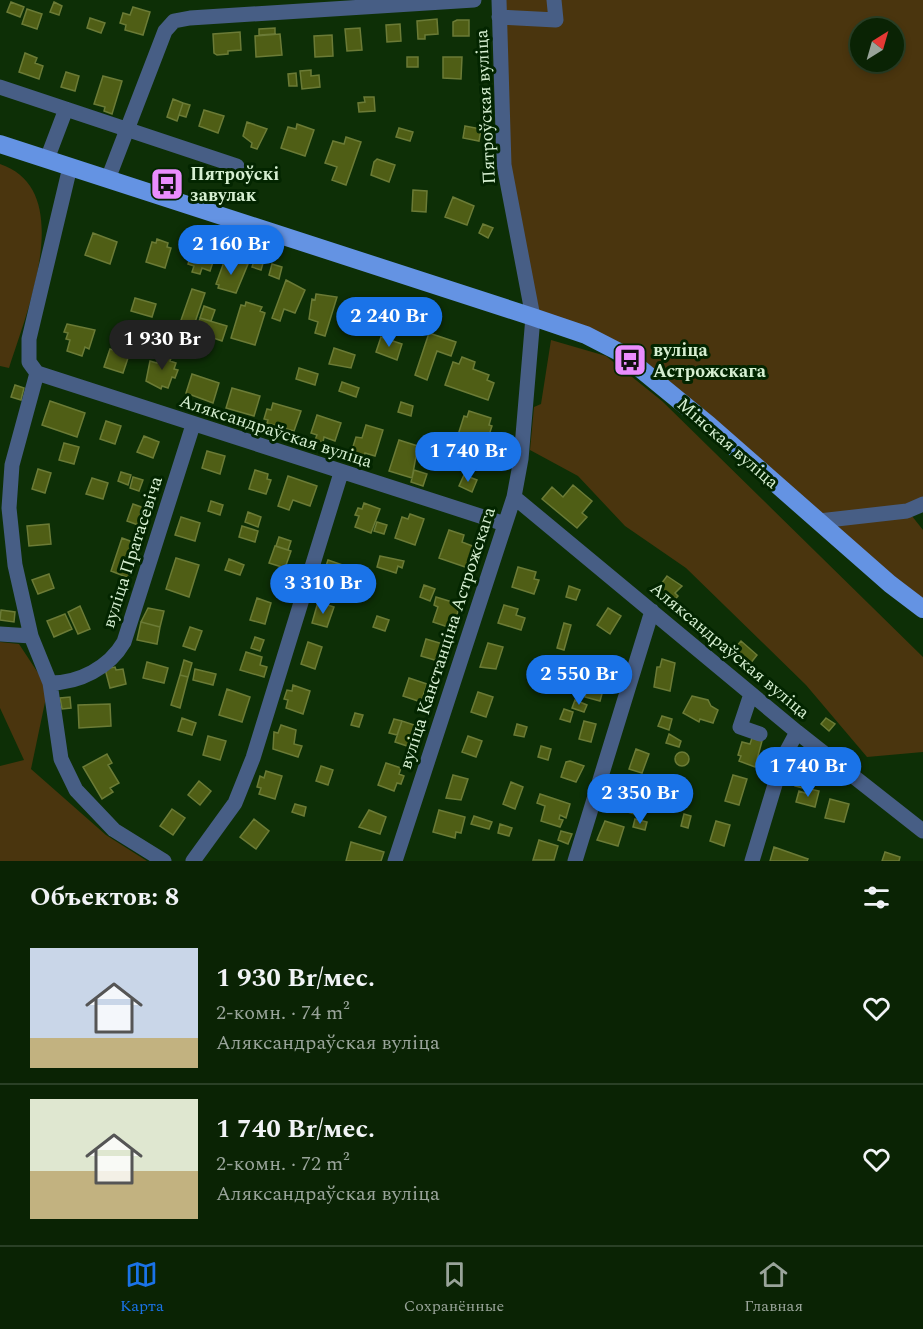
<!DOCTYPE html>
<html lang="ru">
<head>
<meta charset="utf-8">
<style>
  :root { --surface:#0a2304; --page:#132b0e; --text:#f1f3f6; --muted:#99a49a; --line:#2a4026; --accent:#1a73e8 }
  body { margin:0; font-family:Spectral,serif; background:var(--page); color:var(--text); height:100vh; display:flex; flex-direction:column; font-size:22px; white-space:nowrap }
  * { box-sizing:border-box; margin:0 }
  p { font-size:20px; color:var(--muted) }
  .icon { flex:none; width:33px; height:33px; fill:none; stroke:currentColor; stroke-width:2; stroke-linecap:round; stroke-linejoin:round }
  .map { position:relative; height:861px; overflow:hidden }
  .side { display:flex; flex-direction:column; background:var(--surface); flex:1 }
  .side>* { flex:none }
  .needle { width:39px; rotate:37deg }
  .buttons { position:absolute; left:850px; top:18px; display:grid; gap:12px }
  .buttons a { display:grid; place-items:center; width:54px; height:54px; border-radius:50%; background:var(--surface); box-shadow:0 3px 9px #0003,0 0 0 2px var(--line); font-size:30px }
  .price { position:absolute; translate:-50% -51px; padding:0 14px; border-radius:21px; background:var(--accent); color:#fff; font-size:20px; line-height:39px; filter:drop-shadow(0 2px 3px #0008) }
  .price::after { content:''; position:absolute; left:50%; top:36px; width:18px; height:14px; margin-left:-9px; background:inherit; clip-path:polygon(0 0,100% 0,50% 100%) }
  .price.current { background:#222; color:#fff }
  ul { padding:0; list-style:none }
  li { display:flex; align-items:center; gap:18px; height:150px; padding:0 30px }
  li+li { border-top:2px solid var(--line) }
  li span { display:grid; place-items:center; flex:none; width:168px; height:120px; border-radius:0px; color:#555 }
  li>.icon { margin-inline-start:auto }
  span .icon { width:72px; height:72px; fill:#fffc; stroke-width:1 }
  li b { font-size:26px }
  h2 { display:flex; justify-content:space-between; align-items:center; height:72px; padding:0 30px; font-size:26px }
  .menu { display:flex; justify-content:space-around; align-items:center; height:84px; border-top:2px solid var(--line); background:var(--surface); font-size:16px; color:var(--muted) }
  .menu a { display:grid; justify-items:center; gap:3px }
  .menu .current { color:var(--accent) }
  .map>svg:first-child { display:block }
</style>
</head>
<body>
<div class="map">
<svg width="923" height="861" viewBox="0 0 923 861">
  <rect width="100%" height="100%" fill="#0d2f06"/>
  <path fill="#4a350e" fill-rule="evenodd" d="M499 0H923V504L908 511 923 530V609L638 367 533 317 506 177ZM861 28H894V62H861Z
    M0 164C78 190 26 314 9 368L0 366Z
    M551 340 606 356 662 401 923 657V752L867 757 806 685 686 568 625 526 578 476 530 450 534 407 541 404Z
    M0 642 19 644 48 688 31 769 106 835 147 861H0V766L24 760 0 708Z"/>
  <path fill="#4f5e15" stroke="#6b7b36" stroke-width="1.5" d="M11 2 24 7 20 17 7 12Z
    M54 2 62 6 59 15 50 12Z
    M133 7 150 12 143 35 125 30 126 25 120 23 123 13 130 15Z
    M27 9 42 14 37 29 22 24Z
    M90 18 105 23 101 33 87 28Z
    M437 19 438 34 425 35V39H418L417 21Z
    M457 20H469V36H453V22Z
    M400 24 401 41 387 42 386 25Z
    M275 28V34L259 35V29Z
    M360 28 362 50 347 51 345 29Z
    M240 32 241 50 228 51V54L217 55 214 53 213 34Z
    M280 34 282 55 256 57 255 36Z
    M332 35 333 56 315 57 314 36Z
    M25 53 37 58 35 63 43 66 39 79 19 72Z
    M407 57H418V67H407Z
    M443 57H462L461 79 443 78Z
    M311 70V76L319 75 320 87 302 89 300 71Z
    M66 72 79 76 75 91 61 87Z
    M296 73 297 86H289L288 74Z
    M103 76 122 81 112 114 104 111 105 107 94 104Z
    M364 97H374L375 111 359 112 358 103 365 102Z
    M173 99 183 103 177 121 167 117Z
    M183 103 190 105 186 117 179 115Z
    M204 110 224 116 218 133 199 126Z
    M247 122 267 129 257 149 251 147 252 143 243 136Z
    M297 124 314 130 305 156 281 148 288 127 296 129Z
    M465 126 481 129 479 141 463 138Z
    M399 128 413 132 410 141 396 137Z
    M346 137 361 142 346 185 332 180 337 167 325 163 333 141 344 144Z
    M377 159 395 165 389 182 371 175 374 162Z
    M413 190 427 191 426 212 412 211Z
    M453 197 474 206 467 225 445 217Z
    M483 224 493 228 488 238 479 233Z
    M93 233 117 242 110 264 85 255Z
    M157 239 168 243 167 247 171 248 165 268 146 262 152 242 156 243Z
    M200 243 211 247 209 251 216 253 210 271 202 268 200 274 192 272 194 266 188 264 194 245 199 247Z
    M255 258 264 260 261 270 252 267Z
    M234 261 248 264 236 293 218 288 219 285 216 284 224 262 233 265Z
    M272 264 282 267 279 279 269 275Z
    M286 280 305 290 295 313 284 309 280 321 272 318Z
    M192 289 205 293 193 328 180 323Z
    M316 294 337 297 325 336 315 333 318 322 309 319 312 299 315 300Z
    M135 298 156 304 152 317 131 311Z
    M246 302 262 307 260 311 265 313 255 345 231 338 241 305 245 306Z
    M204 306 215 310 211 321 200 318Z
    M200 318 227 326 222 341 196 332Z
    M67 324 95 330 89 349 85 347 82 356 67 351 70 340 66 339 68 333 64 332Z
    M429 333 456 342 451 356 437 351 427 380 415 375Z
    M381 337 402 344 397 360 376 352Z
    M334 348 355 355 351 368 329 364Z
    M110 349 129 355 123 373 104 367Z
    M162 349 173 353 170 361 176 363 174 369 178 370 175 378 172 377 168 388 162 386 161 389 146 381 150 361 157 363Z
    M462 357 475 362 473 369 489 375 487 380 494 383 488 400 445 385 453 362 459 364Z
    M299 368 318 374 315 385 296 379Z
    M192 374 219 383 213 403 186 393Z
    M342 382 359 388 356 397 339 391Z
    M15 385 24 388 21 400 11 397Z
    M232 388 260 396 254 416 226 408Z
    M50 401 85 413 77 437 42 425Z
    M401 402 413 406 411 416 398 412Z
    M273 403 301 411 294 431 267 423 268 420 264 419 267 409 271 410Z
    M469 411 491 418 489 425 492 426 487 441 458 435 464 416 467 417Z
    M317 415 341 423 335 441 324 437 323 442 315 440 317 435 311 433Z
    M106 421 121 426 115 444 100 439Z
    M366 425 383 430 375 456 365 453 363 460 350 456 356 437 362 438Z
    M144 436 159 442 153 458 137 452Z
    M399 440 418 446 412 478 389 471Z
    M64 443 79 447 74 464 59 460Z
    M435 450 442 452 439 465 432 463Z
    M207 451 225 456 220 474 202 468Z
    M38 469 51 473 45 493 32 489Z
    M255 470 268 474 267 479 271 480 266 494 249 489Z
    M414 470 427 474 423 486 411 482Z
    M121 472 131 475 128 485 118 481Z
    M464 475 477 480 472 492 459 486Z
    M288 476 317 486 310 506 293 500 289 510 278 506Z
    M133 477 143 480 139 491 130 488Z
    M92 478 108 483 103 499 86 494Z
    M573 485 592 501 582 513 587 517 577 528 542 499 552 487 563 497Z
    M211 501 223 505 220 515 208 511Z
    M364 503 380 509 371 533 355 527 359 516 355 515 358 508 362 509Z
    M133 504 147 509 141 526 127 521Z
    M248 512 261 517 258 527 245 522Z
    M410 514 424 519 415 545 395 538 402 517 408 519Z
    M181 517 200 523 195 541 175 535Z
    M377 522 387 525 384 534 374 531Z
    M49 524 51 544 29 546 27 526Z
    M242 526 258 531 255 542 239 537Z
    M449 530 464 535 462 542 475 547 468 568 439 558Z
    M279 537 291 541 288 550 276 546Z
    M122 538 141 545 129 578 111 571Z
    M275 546 291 551 285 568 269 563Z
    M380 556 404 561 402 568 398 566 396 573 377 567Z
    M176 558 199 565 189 597 166 589Z
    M229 559 244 565 240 575 225 570Z
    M328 560 351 568 340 588 326 583 328 577 323 575Z
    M518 567 536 572 534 579 539 580 534 594 512 587Z
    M49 574 54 588 38 594 32 580Z
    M667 576 682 586 675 593 678 596 671 604 656 591Z
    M424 585 435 589 430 601 420 597Z
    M569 586 580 590 576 600 566 597Z
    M436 597 459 604 456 621 450 619 448 627 433 622 438 607 434 605Z
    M257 598 271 603 265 624 250 620Z
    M318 602 334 607 327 627 312 623Z
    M504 605 518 609 516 615 525 618 521 630 498 623Z
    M80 606 90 629 78 634 68 612Z
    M148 608 164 611 160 627 141 622Z
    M608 608 621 616 610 634 597 625Z
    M1 610 15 612 14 622 0 620Z
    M65 614 72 629 54 637 47 621Z
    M377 616 389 620 385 631 373 627Z
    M141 622 160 627 157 644 137 640Z
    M564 623 571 625 564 650 557 648Z
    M190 627 202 631 195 650 183 646Z
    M255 637 264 640 260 651 251 648Z
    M426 639 443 644 438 661 421 656Z
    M741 641 757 655 746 669 729 655Z
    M308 642 322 647 315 669 301 664Z
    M488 643 503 647 496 669 480 667Z
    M246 652 262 657 260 665 267 667 264 677 240 670Z
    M662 659 675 663 670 691 654 687 657 667H660Z
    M184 660 192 663 188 677 180 675Z
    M147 662 168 668 164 683 143 678Z
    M115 667 116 670 123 669 126 684 110 688 105 669Z
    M593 668 608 672 600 701 585 697Z
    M195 669 216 674 213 685 193 680Z
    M180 675 188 677 180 708 171 705Z
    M409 678 427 684 421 702 403 696Z
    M293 685 310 691 303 714 286 708 288 700 284 699 287 690 292 691Z
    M227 689 250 697 242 722 219 715Z
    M478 692 493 697 486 717 471 712Z
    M692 696 708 700 711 706 718 710 713 723 700 719 699 722 683 713Z
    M70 697 71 708 62 709 60 698Z
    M575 700 587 705 584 712 572 708Z
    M110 704 111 726 79 728 78 705Z
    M564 709 573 712 570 722 560 719Z
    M355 713 363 715 359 727 351 725Z
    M662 716 672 719 669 730 658 726Z
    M182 718 196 723 192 735 178 731Z
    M826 718 835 724 829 731 821 724Z
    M394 719 402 721 397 735 389 733Z
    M402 721 417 726 410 747 395 742Z
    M584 721 596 724 591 742 579 739Z
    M517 724 527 727 524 737 514 735Z
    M281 725 296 730 294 744 302 746 298 757 273 749 274 732 278 733Z
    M669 734 681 741 679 747 666 743Z
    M208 736 226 741 220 760 203 755Z
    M468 736 482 741 476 757 462 752Z
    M752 738 762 741 755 767 739 761 741 756 738 755 742 742 750 744Z
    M541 746 551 749 548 760 538 757Z
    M636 749 649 754 642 773 629 769Z
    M675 759a7 7 0 1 1 14 0a7 7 0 1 1-14 0Z
    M107 754 112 763 108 765 119 783 110 788 113 792 102 799 83 767Z
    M570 761 584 766 576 782 561 777 566 762Z
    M386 763 401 768 399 774 404 776 401 784 397 783 394 791 378 785Z
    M321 766 333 770 328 785 316 781Z
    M266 771 282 776 275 799 259 794 261 788 257 787 260 776 264 778Z
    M799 771 812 774 807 789 795 786Z
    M453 775 468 779 461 800 446 798Z
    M733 775 747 779 739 805 725 801Z
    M199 781 211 791 200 805 188 795Z
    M511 782 523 787 515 809 503 804Z
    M810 789 819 791 815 807 796 802 799 791 808 794Z
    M618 790 640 797 635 814 613 808Z
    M540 794 570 804 566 818 560 815 559 819 563 820 560 827 541 821 545 806 537 803Z
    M830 799 849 804 844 822 825 818Z
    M295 804 306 807 304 816 292 812Z
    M172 809 185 818 173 835 160 826Z
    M369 810 386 817 380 834 359 827Z
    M439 810 465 817 461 833 456 832 455 838 433 832Z
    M684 814 691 816 688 828 681 826Z
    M474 816 492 822 489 829 471 824Z
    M254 819 269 831 256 849 240 837Z
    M635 819 647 822 645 830 633 827Z
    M605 821 624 827 618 846 597 840Z
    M716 821 730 825 724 846 710 841Z
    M500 824 512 828 509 836 498 833Z
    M561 831 572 834 568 844 558 840Z
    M539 840 558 846 554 860H533Z
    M351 842 384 852 381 861H346Z
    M774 847 808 859 807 861H770Z
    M885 852 900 857 899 861H882Z"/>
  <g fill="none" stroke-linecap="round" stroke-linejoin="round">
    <path stroke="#475e85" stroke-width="15" d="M499 17 556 20 554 0
      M0 87 237 166
      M47 159 66 109
      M108 179 165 31 174 21 190 18 474 0
      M37 373 12 465 9 508 15 565 31 636 50 683 61 759 76 790 114 830 164 861
      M37 373 505 524
      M37 373 29 362V339L70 167
      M514 497 797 732 923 831
      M819 521 907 511 923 504
      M0 634 31 636
      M50 683C79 683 109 668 124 642L193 425
      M751 694 740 727 760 734
      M193 861 235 803 253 758 341 473
      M395 861 514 497 521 459 533 317 504 165 499 0
      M575 861 652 611
      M752 861 783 758 797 732"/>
    <path stroke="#6493e3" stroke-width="18" d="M0 144 533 317 586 335 621 353 709 425 890 584 923 609"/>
  </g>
  <defs>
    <g id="bus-square" transform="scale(1.725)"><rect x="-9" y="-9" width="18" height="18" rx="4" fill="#ea8dfd" stroke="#032500"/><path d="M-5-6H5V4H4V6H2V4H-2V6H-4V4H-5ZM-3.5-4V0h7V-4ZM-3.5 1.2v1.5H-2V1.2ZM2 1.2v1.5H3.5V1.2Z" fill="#111"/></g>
  </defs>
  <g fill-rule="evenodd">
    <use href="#bus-square" x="167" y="184"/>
    <use href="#bus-square" x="630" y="360"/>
  </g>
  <g text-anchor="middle" stroke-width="6" stroke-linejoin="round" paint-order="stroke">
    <g font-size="18" fill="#d6efd1" stroke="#032500">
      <text transform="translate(485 107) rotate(-93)" y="6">Пятроўская вуліца</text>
      <text transform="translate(276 431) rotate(18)" y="6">Аляксандраўская вуліца</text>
      <text transform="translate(728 443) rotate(41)" y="6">Мінская вуліца</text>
      <text transform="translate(132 552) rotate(-72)" y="6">вуліца Пратасевіча</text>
      <text transform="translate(447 638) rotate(-72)" y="6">вуліца Канстанціна Астрожскага</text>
      <text transform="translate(730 650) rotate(40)" y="6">Аляксандраўская вуліца</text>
    </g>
    <g font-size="18" font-weight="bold" fill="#d6efd1" stroke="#032500" text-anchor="start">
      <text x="190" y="180">Пятроўскі<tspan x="190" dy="21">завулак</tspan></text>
      <text x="653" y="356">вуліца<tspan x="653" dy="21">Астрожскага</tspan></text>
    </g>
  </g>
</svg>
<div class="buttons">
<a><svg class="needle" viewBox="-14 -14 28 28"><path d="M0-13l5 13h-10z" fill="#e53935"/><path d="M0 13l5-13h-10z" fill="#99a49a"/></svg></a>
</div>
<b class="price" style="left:231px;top:276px">2 160 Br</b>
<b class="price" style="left:389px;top:348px">2 240 Br</b>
<b class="price current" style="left:162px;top:371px">1 930 Br</b>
<b class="price" style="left:468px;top:483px">1 740 Br</b>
<b class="price" style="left:323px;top:615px">3 310 Br</b>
<b class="price" style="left:579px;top:706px">2 550 Br</b>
<b class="price" style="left:808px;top:798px">1 740 Br</b>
<b class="price" style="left:640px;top:825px">2 350 Br</b>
</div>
<section class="side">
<h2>Объектов: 8<svg class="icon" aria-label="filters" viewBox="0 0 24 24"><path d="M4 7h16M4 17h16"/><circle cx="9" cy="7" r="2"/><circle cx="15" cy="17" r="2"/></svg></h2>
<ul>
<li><span style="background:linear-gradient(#c9d6e8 75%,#c2b280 0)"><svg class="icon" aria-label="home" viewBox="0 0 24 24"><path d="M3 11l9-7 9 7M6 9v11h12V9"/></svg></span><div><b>1 930 Br/мес.</b><p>2-комн. · 74 m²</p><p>Аляксандраўская вуліца</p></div><svg class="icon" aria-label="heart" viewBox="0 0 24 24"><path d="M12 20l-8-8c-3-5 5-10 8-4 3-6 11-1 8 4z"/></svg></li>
<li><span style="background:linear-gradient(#dfe7d0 60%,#c2b280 0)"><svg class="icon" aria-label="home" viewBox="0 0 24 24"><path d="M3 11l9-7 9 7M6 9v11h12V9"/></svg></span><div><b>1 740 Br/мес.</b><p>2-комн. · 72 m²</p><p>Аляксандраўская вуліца</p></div><svg class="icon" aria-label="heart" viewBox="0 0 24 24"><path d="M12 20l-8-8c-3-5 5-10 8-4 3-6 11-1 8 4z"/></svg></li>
</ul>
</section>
<nav class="menu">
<a class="current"><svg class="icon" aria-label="map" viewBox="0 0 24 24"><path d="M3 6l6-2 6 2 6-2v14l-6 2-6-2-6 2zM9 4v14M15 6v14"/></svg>Карта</a>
<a><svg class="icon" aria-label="saved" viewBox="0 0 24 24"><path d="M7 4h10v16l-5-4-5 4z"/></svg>Сохранённые</a>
<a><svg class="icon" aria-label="home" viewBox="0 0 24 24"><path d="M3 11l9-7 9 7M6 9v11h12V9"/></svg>Главная</a>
</nav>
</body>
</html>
